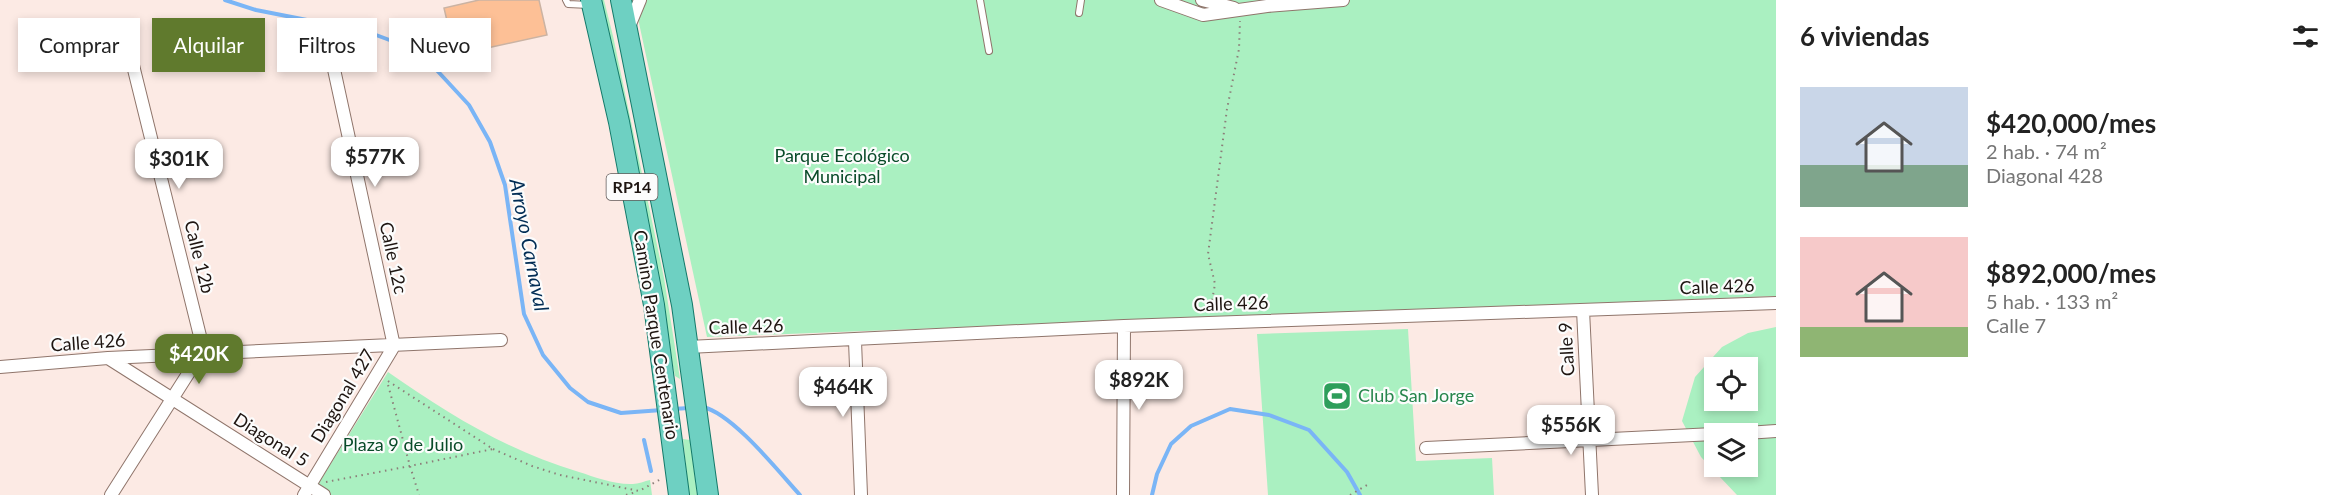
<!DOCTYPE html>
<html lang="es">
<head>
<meta charset="utf-8">
<style>
  :root { --surface:#fff; --page:#f2f2f2; --text:#222; --muted:#767676; --accent:#607a2d }
  body { margin:0; font-family:Lato,sans-serif; background:var(--page); color:var(--text); height:100vh; display:flex; flex-direction:column; font-size:22px; white-space:nowrap }
  * { box-sizing:border-box; margin:0 }
  p { font-size:20px; color:var(--muted) }
  .icon { flex:none; width:33px; height:33px; fill:none; stroke:currentColor; stroke-width:2; stroke-linecap:round; stroke-linejoin:round }
  .map { position:relative; flex:1; overflow:hidden }
  .side { display:flex; flex-direction:column; background:var(--surface); width:570px }
  .side>* { flex:none }
  .banner { position:absolute; left:18px; top:18px; width:570px; height:54px; display:flex; gap:12px }
  .tools { position:absolute; left:1704px; top:357px; display:grid; gap:12px }
  .tools a { display:grid; place-items:center; width:54px; height:54px; border-radius:0px; background:var(--surface); box-shadow:0 3px 9px #0003; font-size:30px }
  .price { position:absolute; translate:-50% -51px; padding:0 14px; border-radius:12px; background:#fff; color:#222; font-size:20px; line-height:39px; filter:drop-shadow(0 2px 3px #0008) }
  .price::after { content:''; position:absolute; left:50%; top:36px; width:18px; height:14px; margin-left:-9px; background:inherit; clip-path:polygon(0 0,100% 0,50% 100%) }
  .price.current { background:var(--accent); color:#fff }
  ul { padding:0; list-style:none }
  li { display:flex; align-items:center; gap:18px; height:150px; padding:0 24px }
  li span { display:grid; place-items:center; flex:none; width:168px; height:120px; border-radius:0px; color:#555 }
  li>.icon { margin-inline-start:auto }
  span .icon { width:72px; height:72px; fill:#fffc; stroke-width:1 }
  li b { font-size:26px }
  h2 { display:flex; justify-content:space-between; align-items:center; height:72px; padding:0 24px; font-size:26px }
  .pill { padding:0 21px; border-radius:0px; background:var(--surface); box-shadow:0 3px 9px #0003; font-size:21px; line-height:54px }
  .pill.current { background:var(--accent); color:#fff }
  main { display:flex; flex:1; min-height:0 }
  .map>svg:first-child { display:block }
</style>
</head>
<body>
<main>
<div class="map">
<svg width="1776" height="495" viewBox="0 0 1776 495">
  <rect width="100%" height="100%" fill="#fceae4"/>
  <path fill="#aaf0c1" fill-rule="evenodd" d="M597 0H604L613 36 664 278 680 379 675 376Z
    M634 0H1776V296L707 337Z
    M1776 327V495H1737L1701 457 1682 421 1695 377 1722 347 1748 333ZM1714 368H1748V400H1714ZM1714 434H1748V466H1714Z
    M1408 329 1416 461 1492 458 1494 495H1268L1257 334Z
    M388 372C448 414 508 451 579 472 595 477 615 485 633 484 638 484 645 481 650 480L652 495H331L317 486Z
    M683 439 690 440 697 495H689Z"/>
  <g fill="none" stroke-linecap="round" stroke-linejoin="round">
    <path stroke="#7ab5f6" stroke-width="4" d="M225 0 256 10 368 32 419 51 469 105 490 142 505 185 524 314 543 355 570 388 588 402 621 413 662 410
      M703 407C733 414 778 471 800 495
      M673 409 689 408
      M644 440 651 471
      M1152 495 1157 474 1171 444 1191 426 1230 409 1269 415 1309 430 1347 472 1360 495"/>
  </g>
  <path fill="#fdc096" stroke="#cbb3a3" stroke-width="1.5" d="M479 0H539L547 35 455 55 444 8Z"/>
  <g fill="none" stroke-linecap="round" stroke-linejoin="round">
    <g stroke="#8f756b" stroke-width="8">
      <path id="lane" d="M566 0 568 4 589 5
        M980 0 989 51
        M1079 13 1081 0"/>
    </g>
    <g stroke="#8f756b" stroke-width="14">
      <path id="street" d="M1161 0 1203 15 1267 6 1343 0
        M1202 0 1234 8
        M628 29 640 0
        M1583 310 1592 495
        M855 341 861 495
        M688 347 1124 326 1776 303
        M108 358 324 495
        M0 367 108 358 501 340
        M1732 434 1776 431
        M1426 448 1714 434
        M111 495 200 355 201 340 124 29
        M304 495 394 346 327 37
        M1123 495 1124 326"/>
    </g>
    <g stroke="#147a6a" stroke-width="22">
      <path id="primary" d="M591 0 619 122 654 305 679 495
        M621 0 682 305 708 495"/>
    </g>
    <path stroke="#8c7e79" stroke-width="2" stroke-dasharray="1.5 4.5" stroke-linecap="butt" d="M1210 312 1215 284 1208 254 1227 109 1239 49 1240 21
      M388 381 493 449 410 466 419 495
      M493 449 532 466 560 475 639 491 661 479
      M326 482 410 466 387 381
      M626 495 636 492
      M1350 495 1369 484"/>
    <use href="#lane" stroke="#fff" stroke-width="6"/>
    <use href="#street" stroke="#fff" stroke-width="12"/>
    <use href="#primary" stroke="#6ed0c2" stroke-width="20"/>
  </g>
  <defs>
    <g id="stadium-square" transform="scale(1.5)"><rect x="-9" y="-9" width="18" height="18" rx="4" fill="#2e9e5b" stroke="#fcfcfc"/><path d="M0-5a6.5 5 0 1 0 0 10a6.5 5 0 1 0 0-10ZM-3.5-1.8h7v3.6h-7Z" fill="#fff"/></g>
  </defs>
  <g fill-rule="evenodd">
    <use href="#stadium-square" x="1337" y="396"/>
  </g>
  <g text-anchor="middle" stroke-width="4.5" stroke-linejoin="round" paint-order="stroke">
    <rect fill="#fcfcfc" stroke="#615a58" stroke-width="1.5" x="606.5" y="174" width="51" height="26" rx="4.5"/>
    <g font-size="16" font-weight="bold" fill="#1e1511">
      <text x="632" y="193">RP14</text>
    </g>
    <g font-size="18" fill="#094b29" stroke="#fcfcfc">
      <text x="842" y="162">Parque Ecológico<tspan x="842" dy="21">Municipal</tspan></text>
      <text x="403" y="451">Plaza 9 de Julio</text>
    </g>
    <g font-size="18" fill="#1e1511" stroke="#fcfcfc">
      <text transform="translate(199 257) rotate(76)" y="6">Calle 12b</text>
      <text transform="translate(393 258) rotate(78)" y="6">Calle 12c</text>
      <text transform="translate(1717 287) rotate(-2)" y="6">Calle 426</text>
      <text transform="translate(1231 304) rotate(-2)" y="6">Calle 426</text>
      <text transform="translate(746 327) rotate(-2)" y="6">Calle 426</text>
      <text transform="translate(656 335) rotate(81)" y="6">Camino Parque Centenario</text>
      <text transform="translate(88 343) rotate(-4)" y="6">Calle 426</text>
      <text transform="translate(1567 349) rotate(-93)" y="6">Calle 9</text>
      <text transform="translate(343 396) rotate(-59)" y="6">Diagonal 427</text>
      <text transform="translate(271 440) rotate(32)" y="6">Diagonal 5</text>
    </g>
    <g font-size="18" fill="#27864d" stroke="#fcfcfc" text-anchor="start">
      <text x="1358" y="402">Club San Jorge</text>
    </g>
    <g font-size="20" font-style="italic" fill="#012c54" stroke="#fcfcfc">
      <text transform="translate(529 245) rotate(79)" y="7">Arroyo Carnaval</text>
    </g>
  </g>
</svg>
<div class="tools">
<a><svg class="icon" aria-label="locate" viewBox="0 0 24 24"><circle cx="12" cy="12" r="6"/><path d="M12 2v4M12 18v4M2 12h4M18 12h4"/></svg></a>
<a><svg class="icon" aria-label="layers" viewBox="0 0 24 24"><path d="M12 4l9 5-9 5-9-5zM3 14l9 5 9-5"/></svg></a>
</div>
<b class="price" style="left:375px;top:188px">$577K</b>
<b class="price" style="left:179px;top:190px">$301K</b>
<b class="price current" style="left:199px;top:385px">$420K</b>
<b class="price" style="left:1139px;top:411px">$892K</b>
<b class="price" style="left:843px;top:418px">$464K</b>
<b class="price" style="left:1571px;top:456px">$556K</b>
<div class="banner">
<a class="pill">Comprar</a>
<a class="pill current">Alquilar</a>
<a class="pill">Filtros</a>
<a class="pill">Nuevo</a>
</div>
</div>
<section class="side">
<h2>6 viviendas<svg class="icon" aria-label="filters" viewBox="0 0 24 24"><path d="M4 7h16M4 17h16"/><circle cx="9" cy="7" r="2"/><circle cx="15" cy="17" r="2"/></svg></h2>
<ul>
<li><span style="background:linear-gradient(#c9d6e8 65%,#7fa58c 0)"><svg class="icon" aria-label="home" viewBox="0 0 24 24"><path d="M3 11l9-7 9 7M6 9v11h12V9"/></svg></span><div><b>$420,000/mes</b><p>2 hab. · 74 m²</p><p>Diagonal 428</p></div></li>
<li><span style="background:linear-gradient(#f6c9c9 75%,#8fb573 0)"><svg class="icon" aria-label="home" viewBox="0 0 24 24"><path d="M3 11l9-7 9 7M6 9v11h12V9"/></svg></span><div><b>$892,000/mes</b><p>5 hab. · 133 m²</p><p>Calle 7</p></div></li>
</ul>
</section>
</main>
</body>
</html>
